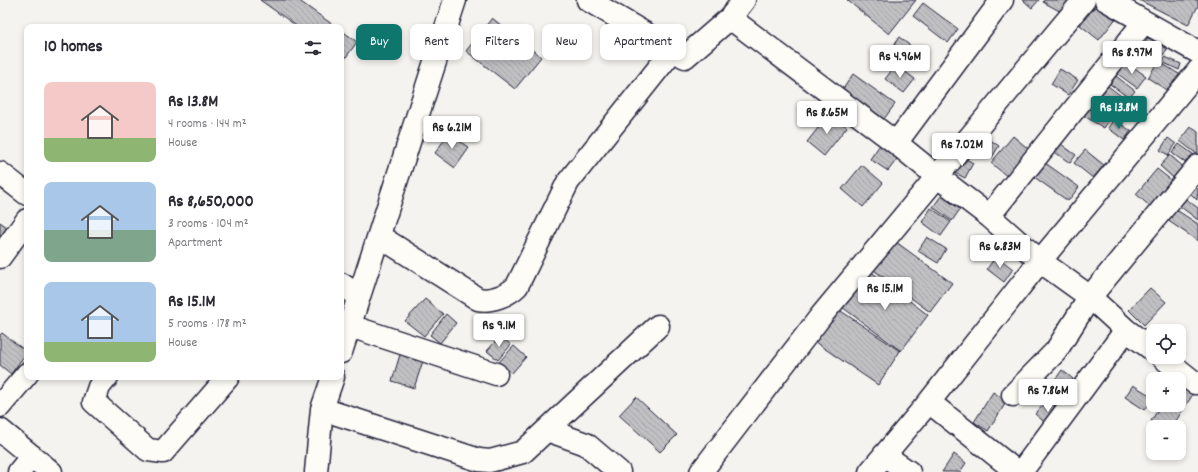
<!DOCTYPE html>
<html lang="en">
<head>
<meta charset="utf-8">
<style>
  :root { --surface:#fff; --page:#f7f7f7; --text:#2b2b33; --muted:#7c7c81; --accent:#0f766e }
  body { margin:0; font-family:Dekko,sans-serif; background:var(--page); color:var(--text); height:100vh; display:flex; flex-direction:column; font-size:15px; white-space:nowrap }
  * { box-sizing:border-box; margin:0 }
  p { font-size:13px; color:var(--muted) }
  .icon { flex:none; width:22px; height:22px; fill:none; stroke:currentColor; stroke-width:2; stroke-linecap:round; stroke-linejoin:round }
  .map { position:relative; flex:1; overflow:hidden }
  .side { position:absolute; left:24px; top:24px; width:320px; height:356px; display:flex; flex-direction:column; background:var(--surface); border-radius:8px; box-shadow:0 2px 6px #0003 }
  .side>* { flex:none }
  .hud { position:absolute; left:356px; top:24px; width:380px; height:36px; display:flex; gap:8px }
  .fabs { position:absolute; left:1146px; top:324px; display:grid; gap:8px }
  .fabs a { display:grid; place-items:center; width:40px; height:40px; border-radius:8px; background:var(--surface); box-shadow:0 2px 6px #0003; font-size:20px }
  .price { position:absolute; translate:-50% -34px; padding:0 9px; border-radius:4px; background:#fff; color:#222; font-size:13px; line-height:26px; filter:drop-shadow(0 1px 2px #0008) }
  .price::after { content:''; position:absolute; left:50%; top:24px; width:12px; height:9px; margin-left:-6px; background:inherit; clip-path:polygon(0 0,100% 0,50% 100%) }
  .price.current { background:var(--accent); color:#fff }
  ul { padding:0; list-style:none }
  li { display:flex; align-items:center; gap:12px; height:100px; padding:0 20px }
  li span { display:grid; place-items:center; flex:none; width:112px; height:80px; border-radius:8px; color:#555 }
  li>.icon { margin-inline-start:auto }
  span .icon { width:48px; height:48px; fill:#fffc; stroke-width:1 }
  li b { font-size:17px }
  h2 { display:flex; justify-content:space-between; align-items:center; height:48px; padding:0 20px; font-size:17px }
  .tag { padding:0 14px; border-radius:8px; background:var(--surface); box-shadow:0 2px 6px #0003; font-size:14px; line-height:36px }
  .tag.current { background:var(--accent); color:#fff }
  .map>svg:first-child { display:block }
</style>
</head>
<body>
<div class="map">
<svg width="1198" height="472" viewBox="0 0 1198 472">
  <defs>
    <pattern id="building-back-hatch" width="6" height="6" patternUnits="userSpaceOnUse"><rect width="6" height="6" fill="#c0bfc2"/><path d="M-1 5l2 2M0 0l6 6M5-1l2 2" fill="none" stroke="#a5a4a8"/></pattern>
  </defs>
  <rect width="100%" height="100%" fill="#f4f3ef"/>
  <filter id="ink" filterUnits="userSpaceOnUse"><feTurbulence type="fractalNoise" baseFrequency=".025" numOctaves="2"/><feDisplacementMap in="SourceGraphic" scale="8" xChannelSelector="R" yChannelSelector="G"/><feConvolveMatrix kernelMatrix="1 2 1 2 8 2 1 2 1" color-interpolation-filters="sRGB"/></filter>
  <g filter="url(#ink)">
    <path fill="url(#building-back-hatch)" stroke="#22223b" d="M260 0H298L336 27H298Z
      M847 0H916L889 34Z
      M1023 0H1039L1032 8Z
      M1044 0H1074L1065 14 1043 2Z
      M1139 0H1198V6L1188 25Z
      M923 3 958 29 948 43 913 16Z
      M1098 3 1117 17 1099 40 1080 25Z
      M492 18 541 57 515 89 466 51Z
      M341 30 357 42 344 60 341 58Z
      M1150 35 1169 46 1161 59 1142 47Z
      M899 37 912 47 907 54 894 45Z
      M1165 57 1181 64 1179 70 1162 62Z
      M1158 61 1182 76 1171 93 1148 78Z
      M1126 62 1146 76 1137 88 1118 74Z
      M896 65 915 79 904 93 885 79Z
      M1060 69 1078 80 1068 95 1051 84Z
      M853 74 895 104 884 119 843 89Z
      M1116 76 1135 91 1129 98 1110 84Z
      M1108 86 1129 102 1118 117 1097 101Z
      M1093 102 1113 115 1104 128 1084 116Z
      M829 114 847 127 824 156 807 142Z
      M1114 119 1131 131 1124 140 1108 128Z
      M1191 127 1198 132V155L1180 141Z
      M978 132 999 146 991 159 970 146Z
      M449 133 469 148 455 168 435 153Z
      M1013 136 1031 151 1009 178 991 163Z
      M1168 138 1176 144 1168 155 1160 150Z
      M882 142 900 155 888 171 870 159Z
      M1058 142 1076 155 1070 163 1052 150Z
      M1179 144 1197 157 1190 166 1172 153Z
      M1085 150 1104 165 1093 178 1074 163Z
      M959 155 973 163 965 178 951 171Z
      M1170 155 1188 171 1178 182 1160 166Z
      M1041 160 1079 187 1068 201 1030 174Z
      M862 165 883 183 863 207 842 189Z
      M1157 169 1175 183 1153 209 1136 194Z
      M1195 187 1198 189 1197 200 1190 193Z
      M941 196 960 209 952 221 933 207Z
      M1183 197 1198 208V220L1177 204Z
      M931 208 951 222 941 236 922 222Z
      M1175 209 1198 224V241L1167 220Z
      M0 222 7 227 0 237Z
      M927 237 946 249 938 263 918 251Z
      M892 239 952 283 930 312 871 268Z
      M996 256 1013 269 1004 282 987 269Z
      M870 271 928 315 901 351 842 307Z
      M1150 288 1166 302 1144 325 1129 310Z
      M425 299 443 314 424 336 405 321Z
      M838 309 900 351 878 385 815 342Z
      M446 314 456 323 440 343 430 335Z
      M2 333 27 352 11 374 0 365V335Z
      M500 336 511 345 498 360 487 351Z
      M514 346 526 357 512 373 499 362Z
      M402 348 425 355 414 388 392 381Z
      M1062 370 1073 379 1063 392 1052 384Z
      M1179 379 1197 388 1172 427H1160L1151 421 1161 405H1179Z
      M1133 385 1153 397 1145 410 1125 397Z
      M993 392 1007 401 988 431 974 422Z
      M636 397 677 435 660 452 619 415Z
      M1048 400 1062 412 1049 426 1035 414Z
      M954 454 966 463 960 472H942Z"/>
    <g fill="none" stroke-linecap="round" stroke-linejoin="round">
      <g stroke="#22223b" stroke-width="25">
        <path id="minor" d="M588 0 685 57 730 18 744 0
          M1106 0 1198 52
          M730 18 896 143 938 177 989 216 1040 261 1090 297 1126 330 1153 350
          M896 143 1002 0
          M0 173 27 194
          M989 216 1144 22
          M379 236 478 299C491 302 508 295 517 286L568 182 673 50
          M0 257 27 220
          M341 284 359 296
          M350 326 496 374
          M341 352 455 0
          M1162 357 1195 383
          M107 377 99 387 94 402 148 450 163 452 228 377
          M1013 395 1056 351 1090 297 1198 166
          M929 402 1017 472
          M0 406 27 374
          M322 409 479 460 490 461 523 452 658 326
          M0 430 51 472
          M547 430 586 444 619 472
          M884 455 909 472
          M19 472 32 456
          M316 472 322 409 333 377
          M701 472 821 316 1084 0
          M870 472 929 402 1040 261 1198 71
          M1021 472 1126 330"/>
      </g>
      <use href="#minor" stroke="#fdfcf7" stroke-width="22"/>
    </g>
  </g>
</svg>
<div class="fabs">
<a><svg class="icon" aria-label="locate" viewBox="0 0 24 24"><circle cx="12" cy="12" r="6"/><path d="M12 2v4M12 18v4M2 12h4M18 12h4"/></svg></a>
<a>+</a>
<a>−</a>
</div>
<b class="price" style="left:1132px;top:75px">Rs 8.97M</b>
<b class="price" style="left:900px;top:79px">Rs 4.96M</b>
<b class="price current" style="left:1119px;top:130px">Rs 13.8M</b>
<b class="price" style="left:827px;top:135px">Rs 8.65M</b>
<b class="price" style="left:452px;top:150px">Rs 6.21M</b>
<b class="price" style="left:962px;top:167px">Rs 7.02M</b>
<b class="price" style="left:1000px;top:269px">Rs 6.83M</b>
<b class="price" style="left:885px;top:311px">Rs 15.1M</b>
<b class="price" style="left:499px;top:348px">Rs 9.1M</b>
<b class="price" style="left:1048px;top:413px">Rs 7.86M</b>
<div class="hud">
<a class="tag current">Buy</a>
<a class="tag">Rent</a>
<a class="tag">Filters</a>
<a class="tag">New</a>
<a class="tag">Apartment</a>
</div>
<section class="side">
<h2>10 homes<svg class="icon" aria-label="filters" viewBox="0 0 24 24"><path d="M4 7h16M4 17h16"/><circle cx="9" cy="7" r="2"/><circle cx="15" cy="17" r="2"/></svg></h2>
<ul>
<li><span style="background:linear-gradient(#f6c9c9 70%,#8fb573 0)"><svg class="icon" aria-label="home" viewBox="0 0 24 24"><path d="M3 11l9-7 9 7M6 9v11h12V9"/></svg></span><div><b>Rs 13.8M</b><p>4 rooms · 144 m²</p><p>House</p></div></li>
<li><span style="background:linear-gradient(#a9c7e8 60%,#7fa58c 0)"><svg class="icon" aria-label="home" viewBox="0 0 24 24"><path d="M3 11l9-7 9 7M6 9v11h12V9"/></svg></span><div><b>Rs 8,650,000</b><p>3 rooms · 104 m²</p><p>Apartment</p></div></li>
<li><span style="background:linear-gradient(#a9c7e8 75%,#8fb573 0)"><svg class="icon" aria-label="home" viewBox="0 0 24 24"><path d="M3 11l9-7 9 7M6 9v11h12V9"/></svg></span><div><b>Rs 15.1M</b><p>5 rooms · 178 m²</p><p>House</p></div></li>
</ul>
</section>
</div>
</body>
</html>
